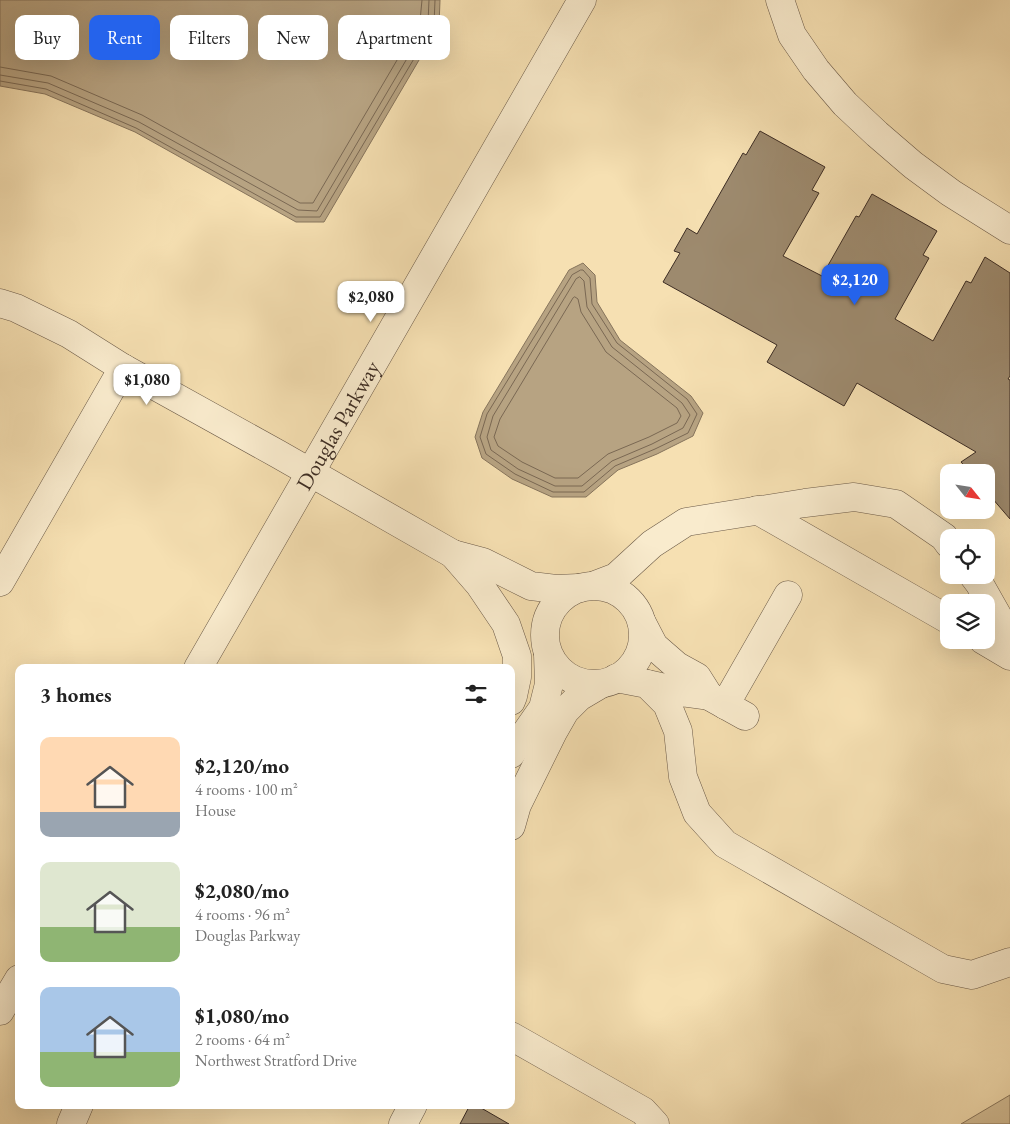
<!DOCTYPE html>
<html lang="en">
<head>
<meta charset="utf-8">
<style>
  :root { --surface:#fff; --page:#f6f6f6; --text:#222; --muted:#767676; --accent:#2563eb }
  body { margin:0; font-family:"EB Garamond",serif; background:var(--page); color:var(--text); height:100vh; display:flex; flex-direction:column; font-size:19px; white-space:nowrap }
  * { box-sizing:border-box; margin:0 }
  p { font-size:16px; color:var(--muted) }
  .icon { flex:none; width:28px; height:28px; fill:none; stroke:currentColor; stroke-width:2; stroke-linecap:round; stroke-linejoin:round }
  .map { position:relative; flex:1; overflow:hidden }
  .drawer { position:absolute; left:15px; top:664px; width:500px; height:445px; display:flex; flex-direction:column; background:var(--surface); border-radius:10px; box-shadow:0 5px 20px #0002 }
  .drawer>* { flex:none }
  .banner { position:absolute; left:15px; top:15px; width:500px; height:45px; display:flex; gap:10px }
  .needle { width:32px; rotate:120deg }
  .fabs { position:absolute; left:940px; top:464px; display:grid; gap:10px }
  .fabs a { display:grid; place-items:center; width:55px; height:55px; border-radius:10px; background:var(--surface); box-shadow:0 5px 20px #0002; font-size:25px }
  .price { position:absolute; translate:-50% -42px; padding:0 11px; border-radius:10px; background:#fff; color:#222; font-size:16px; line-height:32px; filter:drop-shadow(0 1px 2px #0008) }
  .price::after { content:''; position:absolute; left:50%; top:30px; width:15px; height:11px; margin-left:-8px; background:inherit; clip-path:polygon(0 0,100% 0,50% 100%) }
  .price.active { background:var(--accent); color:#fff }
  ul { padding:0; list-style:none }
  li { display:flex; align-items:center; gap:15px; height:125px; padding:0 25px }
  li span { display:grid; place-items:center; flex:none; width:140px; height:100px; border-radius:10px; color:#555 }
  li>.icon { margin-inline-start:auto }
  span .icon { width:60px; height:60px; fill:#fffc; stroke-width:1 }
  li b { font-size:21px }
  h2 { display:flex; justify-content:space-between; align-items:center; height:60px; padding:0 25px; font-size:21px }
  .tag { padding:0 18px; border-radius:10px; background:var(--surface); box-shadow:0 5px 20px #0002; font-size:18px; line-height:45px }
  .tag.active { background:var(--accent); color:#fff }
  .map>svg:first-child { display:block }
</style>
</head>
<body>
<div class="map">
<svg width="1010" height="1124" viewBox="0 0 1010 1124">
  <rect width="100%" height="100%" fill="#f6e0b2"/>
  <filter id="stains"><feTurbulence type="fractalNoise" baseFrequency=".004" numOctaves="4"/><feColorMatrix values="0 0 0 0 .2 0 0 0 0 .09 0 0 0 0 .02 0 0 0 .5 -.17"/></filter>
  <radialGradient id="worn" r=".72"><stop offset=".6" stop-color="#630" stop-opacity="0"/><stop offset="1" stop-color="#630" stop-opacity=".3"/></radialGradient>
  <path fill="#d7c29a" stroke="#8a785f" d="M1010 1095V1124H961Z"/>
  <path fill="#b7a382" stroke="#86745c" d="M0 0H440L439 26 324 222H296L135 132 45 94 0 86Z
    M583 263 595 275 597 302 620 340 691 396 703 413 693 436 657 454 618 470 586 497H552L512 479 482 458 475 437 483 412 569 270Z"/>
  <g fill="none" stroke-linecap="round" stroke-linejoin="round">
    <path stroke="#7a6853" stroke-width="1" d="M0 67 51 76 142 115 300 203H313L420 21 422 0
      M0 75 48 83 139 122 298 210 317 211 428 23 429 0
      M0 81 46 89 136 128 296 217H320L434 25 435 0
      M581 270H583L590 278 592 304 617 343 687 399 697 414 688 433 655 449 615 466 584 492H553L515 474 486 454 480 437 487 414 572 275Z
      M580 277 584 281 587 307 612 347 682 403 690 415 683 428 652 444 612 461 582 486H555L518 469 491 450 487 437 493 416 576 279Z
      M575 297 578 299 581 312 606 352 677 408 681 416 677 423 649 437 608 454 578 478H555L522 462 498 446 494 437 500 419 573 298Z"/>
  </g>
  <path fill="#9d8a6e" stroke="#3d2d24" d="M760 131 825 167 812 190 819 193 783 256 822 276 856 216 859 217 872 194 937 231 923 255 929 258 895 319 933 341 966 281 971 283 985 257 1010 273V376L1008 379 1010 380V519L986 491V472H970L961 462 976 452 857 383 844 406 767 362 777 345 663 282 680 253 674 251 687 228 697 234 743 153 746 155Z
    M470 1105H476L509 1124H460Z"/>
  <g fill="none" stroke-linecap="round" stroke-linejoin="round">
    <g stroke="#6b5a48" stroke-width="29">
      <g id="minor">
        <path d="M780 0 792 35 816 70 845 104 877 134 913 165 951 193 1010 230"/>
        <path d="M0 303 16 308 69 334 123 368 278 454 453 554 479 584 506 624 517 656V677L513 696 511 701"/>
        <path d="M757 510 949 620"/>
        <path d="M453 554 483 562 531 586 556 589 579 588"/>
        <path d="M973 575 979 583 1010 638"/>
        <path d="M0 582 123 368"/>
        <path d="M595 585 616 577 652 544 686 522 805 503 854 497 896 504 944 537 949 544"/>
        <circle cx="594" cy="635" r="49"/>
        <path d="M642 623 654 646 677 666 697 677 709 696"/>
        <path d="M983 640 1010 656"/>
        <path id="s1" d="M198 668 582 0"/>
        <path d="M616 678 647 684 667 704 678 731 683 777 697 813 725 844 943 969 972 975 1010 962"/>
        <path d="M647 684 687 693 709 696 745 716"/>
        <path d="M725 705 788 595"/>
        <path d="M511 754 543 708 549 684 548 654"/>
        <path d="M511 826 517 805 553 732 565 711 579 697 601 684"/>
        <path d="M0 1011 19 979"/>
        <path d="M511 1036 643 1111 655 1124"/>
        <path d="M71 1124 79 1105"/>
        <path d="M403 1124 413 1105"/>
      </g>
    </g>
    <use href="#minor" stroke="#f9ebcd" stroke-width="28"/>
  </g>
  <g text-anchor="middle" stroke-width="4" stroke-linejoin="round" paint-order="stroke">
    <g font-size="22" fill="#3d2d24" stroke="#f9ebcd">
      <text dy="8" stroke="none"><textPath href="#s1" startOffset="280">Douglas Parkway</textPath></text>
    </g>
  </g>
  <rect width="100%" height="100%" filter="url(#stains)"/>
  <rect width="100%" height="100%" fill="url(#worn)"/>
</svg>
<div class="fabs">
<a><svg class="needle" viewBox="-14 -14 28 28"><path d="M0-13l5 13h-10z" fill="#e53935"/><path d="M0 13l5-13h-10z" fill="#767676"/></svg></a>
<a><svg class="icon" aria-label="locate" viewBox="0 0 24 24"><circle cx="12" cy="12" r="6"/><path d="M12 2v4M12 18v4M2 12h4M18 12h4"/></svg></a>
<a><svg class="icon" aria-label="layers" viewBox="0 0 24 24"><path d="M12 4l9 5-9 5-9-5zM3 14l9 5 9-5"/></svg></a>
</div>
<b class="price active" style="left:855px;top:306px">$2,120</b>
<b class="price" style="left:371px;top:323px">$2,080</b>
<b class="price" style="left:147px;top:406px">$1,080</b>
<div class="banner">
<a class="tag">Buy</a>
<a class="tag active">Rent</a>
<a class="tag">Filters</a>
<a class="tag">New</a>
<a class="tag">Apartment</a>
</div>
<section class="drawer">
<h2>3 homes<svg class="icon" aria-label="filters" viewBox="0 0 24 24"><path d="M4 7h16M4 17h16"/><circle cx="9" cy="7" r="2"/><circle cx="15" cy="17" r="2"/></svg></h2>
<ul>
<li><span style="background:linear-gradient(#ffd9b3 75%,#9aa5b1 0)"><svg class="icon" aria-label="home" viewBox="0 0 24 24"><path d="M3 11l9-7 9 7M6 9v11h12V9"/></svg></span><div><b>$2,120/mo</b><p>4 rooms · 100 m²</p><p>House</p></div></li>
<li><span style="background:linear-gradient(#dfe7d0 65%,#8fb573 0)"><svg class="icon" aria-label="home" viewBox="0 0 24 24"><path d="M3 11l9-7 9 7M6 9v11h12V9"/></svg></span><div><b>$2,080/mo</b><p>4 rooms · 96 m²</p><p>Douglas Parkway</p></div></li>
<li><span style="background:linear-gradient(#a9c7e8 65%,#8fb573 0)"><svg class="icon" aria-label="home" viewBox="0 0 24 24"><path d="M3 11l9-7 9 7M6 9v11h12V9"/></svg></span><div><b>$1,080/mo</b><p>2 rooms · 64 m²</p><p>Northwest Stratford Drive</p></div></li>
</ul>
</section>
</div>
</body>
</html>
